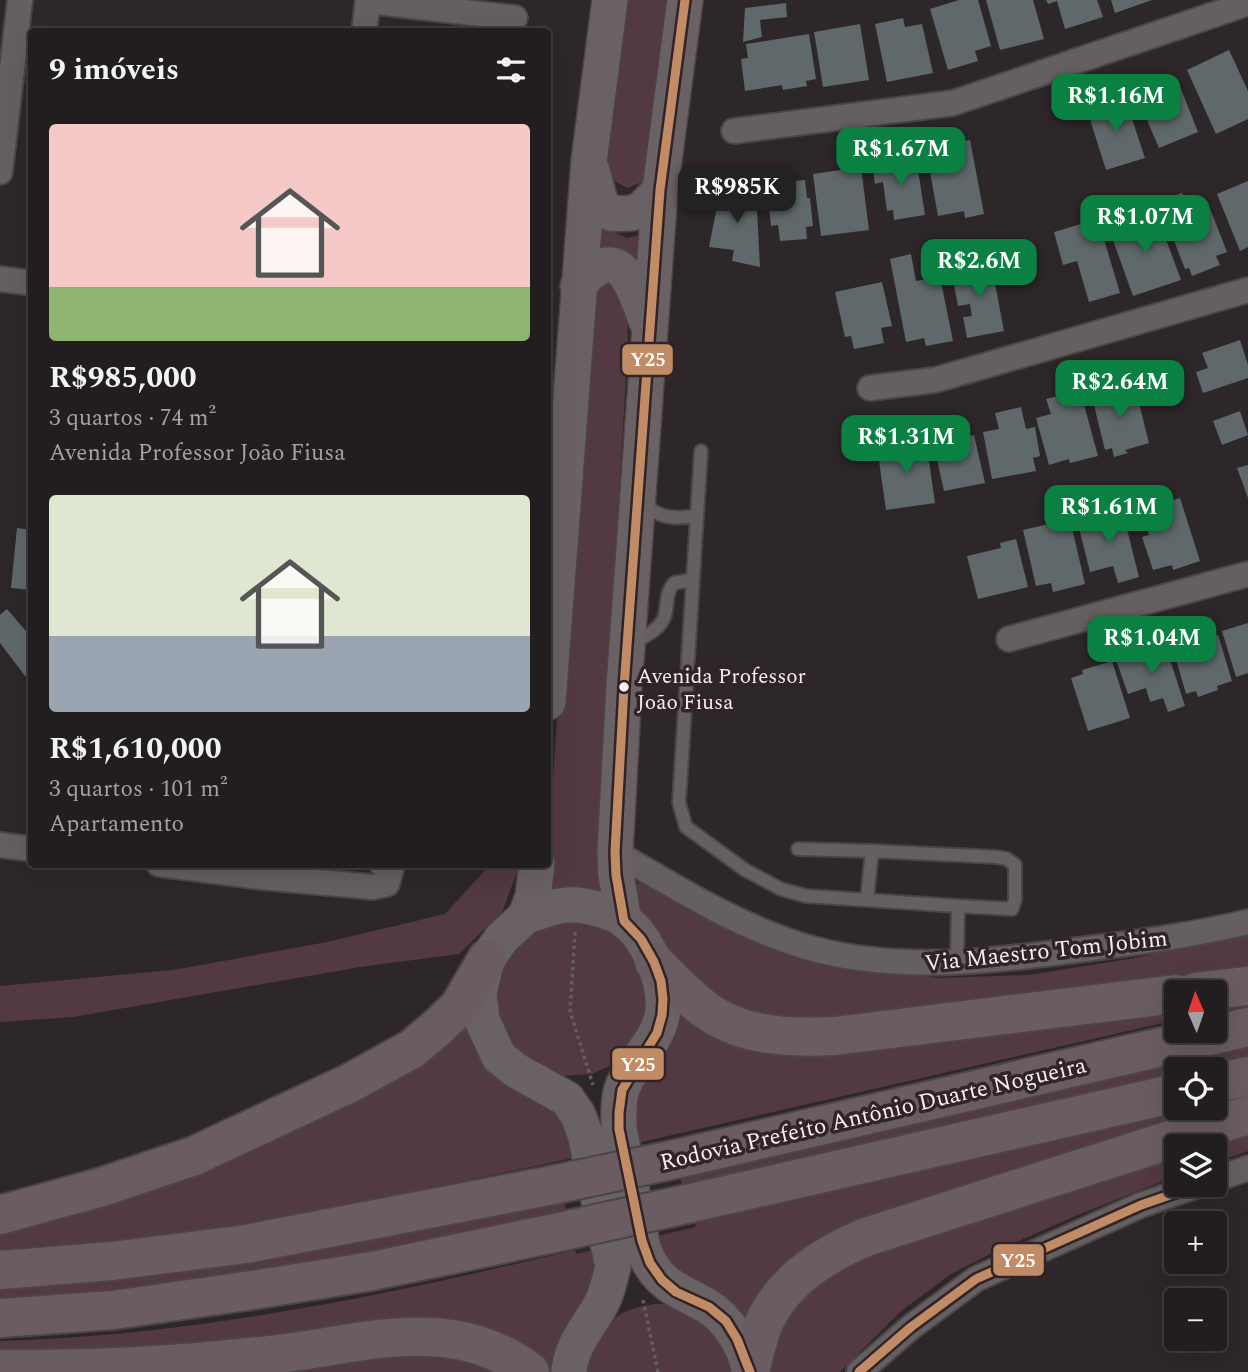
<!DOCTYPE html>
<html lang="pt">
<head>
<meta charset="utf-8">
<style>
  :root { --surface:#221d1f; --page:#2e2a2c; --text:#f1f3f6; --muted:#a2a2a4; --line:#3f3b3d; --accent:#0b8043 }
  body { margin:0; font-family:Spectral,serif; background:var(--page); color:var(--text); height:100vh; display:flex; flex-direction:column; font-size:26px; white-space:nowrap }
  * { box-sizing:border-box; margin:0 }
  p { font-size:23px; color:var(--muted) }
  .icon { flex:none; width:38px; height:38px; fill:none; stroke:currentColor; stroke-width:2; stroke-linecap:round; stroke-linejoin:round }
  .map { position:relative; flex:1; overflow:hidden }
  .panel { position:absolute; left:28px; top:28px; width:523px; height:840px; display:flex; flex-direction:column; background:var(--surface); border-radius:7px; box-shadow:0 7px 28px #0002,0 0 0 2px var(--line) }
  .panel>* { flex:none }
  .needle { width:46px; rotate:358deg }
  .controls { position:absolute; left:1164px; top:980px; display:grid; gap:14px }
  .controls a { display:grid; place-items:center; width:63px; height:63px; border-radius:7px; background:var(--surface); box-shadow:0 7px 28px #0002,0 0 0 2px var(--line); font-size:35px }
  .price { position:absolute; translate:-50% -60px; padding:0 16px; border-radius:14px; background:var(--accent); color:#fff; font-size:23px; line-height:46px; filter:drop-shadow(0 2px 4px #0008) }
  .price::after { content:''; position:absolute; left:50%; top:42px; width:21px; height:16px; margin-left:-10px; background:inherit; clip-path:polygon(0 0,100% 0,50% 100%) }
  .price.current { background:#222; color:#fff }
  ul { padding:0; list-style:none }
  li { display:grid; align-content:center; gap:14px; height:371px; padding:0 21px }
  li span { display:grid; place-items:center; height:217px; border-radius:7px; color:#555 }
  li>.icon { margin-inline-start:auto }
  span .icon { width:126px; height:126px; fill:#fffc; stroke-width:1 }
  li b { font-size:30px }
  h2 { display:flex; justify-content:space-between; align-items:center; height:84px; padding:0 21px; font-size:30px }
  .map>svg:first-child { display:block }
</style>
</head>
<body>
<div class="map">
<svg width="1248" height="1372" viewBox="0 0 1248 1372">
  <rect width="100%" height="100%" fill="#2e2729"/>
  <path fill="#533941" d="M623 0H676L653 178 627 188 611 179 600 156Z
    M602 227 627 238 644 234 640 269 599 255Z
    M607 277 626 292 628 342 598 851 603 892 572 886 545 893 587 289Z
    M490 865 519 867 502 912 459 954 360 967 73 1017 0 1022V986L173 970 327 942 445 914Z
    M643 878 875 971 940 978 1029 975 1135 958 1248 933V973L794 1026 719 1005 645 926 638 907 636 886Z
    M583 920 598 923 635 950 651 1008 620 1061 592 1074 561 1076 546 1072 509 1046 493 1003 504 958 538 927Z
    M675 999 710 1025 1176 1004V1020L633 1144 632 1095Z
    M469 1015 559 1112 578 1157C460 1182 342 1207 223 1227 149 1239 74 1243 0 1249V1226Z
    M1248 1042V1065L1214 1069H1176V1081L684 1192 679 1172Z
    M1248 1095V1105L871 1224 748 1333 673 1268 653 1237 696 1227 695 1222 1191 1108H1214L1215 1102Z
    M1248 1125V1151L1215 1163 1214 1146H1180Z
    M1176 1148V1176L1075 1216 992 1253 951 1274 901 1311 840 1372H760L764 1352 820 1271Z
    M563 1198 567 1216 335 1268 0 1308V1287L219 1265 332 1247Z
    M602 1248 603 1265 557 1372H548L542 1367 271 1338 0 1357V1341C194 1336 387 1295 575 1250L576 1254Z
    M654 1304H669L711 1323 737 1372H580C602 1333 605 1311 654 1304Z
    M414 1348 511 1372H190Z"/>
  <path fill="#5f686a" d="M959 0H978L991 46 975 51 978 61 948 70 930 9Z
    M986 0H1033L1044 39 1000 50Z
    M1046 0H1097L1103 17 1065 29 1057 1 1048 4Z
    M1111 0H1152L1115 13Z
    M786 3 787 17 760 20 762 37 743 42 745 8Z
    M903 18 905 27 922 24 933 73 887 82 875 24Z
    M860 24 869 80 823 87 814 32Z
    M809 34 816 79 806 81 807 86 783 90 782 85 745 91 741 59 748 58 746 44Z
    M1229 50 1248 91V119L1216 134 1187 70Z
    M1177 79 1198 132 1159 148 1147 120 1154 117 1144 92Z
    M1125 98 1145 158 1106 170 1087 110Z
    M970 140 984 214 965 218 964 211 938 216 927 155 937 153 936 146Z
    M916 157 925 215 894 220 893 210 887 211 883 182 875 184 872 164Z
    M861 167 869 230 821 236 813 174Z
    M805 180 807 198H810L813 226 806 227 807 239 780 241 778 225 771 226 769 207 759 208 757 184Z
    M1248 181V247L1240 251 1217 194Z
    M721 186 756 191 760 267 732 261 734 250 709 247Z
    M1182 193 1188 208 1207 201 1227 252 1216 256 1220 265 1192 276 1189 268 1185 269 1159 202Z
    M1152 213 1157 227 1161 226 1181 280 1133 296 1109 229Z
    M1098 219 1120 293 1089 302 1077 261 1063 265 1054 232Z
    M911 254 916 281 940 277 953 341 926 346 924 338 906 342 890 259Z
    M991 262 1004 331 967 338 963 317 972 316 970 304 958 306 951 270Z
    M882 282 892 326 881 328 884 343 854 349 851 336 845 337 835 292Z
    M1240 340 1248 365V378L1203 393 1196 372 1208 368 1202 353Z
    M1114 387 1115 392 1135 387 1149 443 1125 450 1128 453 1114 457 1112 448 1105 450 1091 393Z
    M1080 390 1098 456 1070 463 1069 459 1049 465 1036 418 1051 414 1046 399Z
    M1021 407 1026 429 1035 427 1040 456 1033 458 1036 471 992 479 983 432 999 429 995 413Z
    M1240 411 1248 435 1222 445 1213 421Z
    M953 428 956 440 974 435 985 483 944 491 931 433Z
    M926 440 935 503 886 510 877 447Z
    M1248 465V498L1237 468Z
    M1180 498 1200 561 1173 570 1172 565 1153 570 1142 537 1149 535 1141 510Z
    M1122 509 1139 577 1118 583 1113 566 1090 572 1077 520Z
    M1070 519 1085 584 1053 592 1051 583 1036 586 1023 530Z
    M17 528 32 530V590L11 588Z
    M1016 539 1028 587 978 599 967 556 1001 548 1000 543Z
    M7 609 32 638V676H25L0 643V615Z
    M1248 623V673L1236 677 1222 631Z
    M1218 635 1232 681 1217 686 1218 690 1198 697 1196 691 1186 694 1173 649Z
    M1165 644 1185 706 1168 712 1163 698 1150 702 1146 688 1128 694 1116 660Z
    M1112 661 1130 718 1088 731 1071 678 1083 674 1082 670Z"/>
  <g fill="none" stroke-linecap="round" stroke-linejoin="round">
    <g stroke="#4b4547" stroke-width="16">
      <path id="service" d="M701 451 679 803 686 827 745 870 781 889 806 896 958 906 957 960
        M643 502C658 519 675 519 696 516
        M631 644C643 637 661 630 665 615 668 603 665 594 674 583L692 580
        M798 849 872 851
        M867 899 872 851 997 857 1007 859 1015 865V900L1012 909 958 906"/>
    </g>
    <g stroke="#4b4547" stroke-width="28">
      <path id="minor" d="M368 1 515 18
        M364 32 368 0
        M734 131 953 103 1248 3
        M0 172 20 0
        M0 279 32 283
        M870 388 935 380 1248 290
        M1009 639 1248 574
        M0 845 32 849
        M615 852C675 887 734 924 800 945 892 974 992 961 1085 949 1140 942 1194 935 1248 922
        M159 864 261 877 373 887 387 884 391 870 382 864
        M1214 1180 1248 1168
        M859 1372 911 1327 976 1279 1141 1205 1199 1185"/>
    </g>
    <g stroke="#4b4547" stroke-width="38">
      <path id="secondary" d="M591 168 601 204 610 213C640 215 640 212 660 190
        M578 286C619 237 633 284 646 320
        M548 702 589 161 610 0
        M537 864 533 896 526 916 502 938 487 959 479 993 482 1020 499 1057 517 1071 567 1099 578 1115 585 1134 613 1267C610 1278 608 1289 603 1300 591 1325 571 1343 569 1372
        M526 916C543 911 560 903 578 905 592 907 612 912 624 920 649 938 668 987 662 1016 656 1045 629 1064 621 1092 618 1104 619 1117 619 1129 624 1156 630 1182 635 1208 639 1227 641 1249 651 1265 665 1288 685 1293 707 1306 729 1319 745 1347 750 1372
        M624 921 616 875 615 852 624 687 660 190 685 0"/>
    </g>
    <g stroke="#4b4547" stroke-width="42">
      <path id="motorway" d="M654 962C672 980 689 999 710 1013 746 1037 793 1038 835 1036L1176 994
        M1195 992 1248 986
        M1214 1084 1248 1076
        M681 1158 1248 1027
        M691 1203 1176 1093
        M0 1215 102 1187 194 1156 350 1083 412 1049 438 1027 459 1007 487 959
        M0 1270 112 1261 246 1244 548 1186
        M0 1318 113 1310 259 1289 372 1271 559 1232
        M0 1369C92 1370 185 1365 277 1354 326 1349 376 1335 425 1337 462 1337 501 1349 530 1372
        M750 1370C755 1354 758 1337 764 1323 784 1279 824 1255 866 1237L1248 1115"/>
    </g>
    <path stroke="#635d5f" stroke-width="3.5" stroke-dasharray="3.5 3.5" stroke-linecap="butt" d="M575 932 570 1011 593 1085
      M643 1300 658 1372"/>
    <use href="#service" stroke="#655f60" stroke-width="12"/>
    <use href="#minor" stroke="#655f60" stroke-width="24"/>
    <use href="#secondary" stroke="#6a6164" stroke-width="35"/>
    <use href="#motorway" stroke="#6a5c61" stroke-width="38"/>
    <g stroke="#4b4547" stroke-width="42" stroke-linecap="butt">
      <path id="motorway-bridge" d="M548 1186 681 1158
        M559 1232 691 1203"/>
    </g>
    <use href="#motorway-bridge" stroke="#6a5c61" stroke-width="38"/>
    <g stroke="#312428" stroke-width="14">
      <path id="bus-1" d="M685 0 660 190 624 687 615 852 616 875 624 921 641 939 654 962 661 981 663 999 662 1015 657 1033 622 1090 619 1113V1129L642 1241 650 1263 662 1280 676 1292 709 1307 726 1321 737 1339 750 1372
        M859 1372 911 1327 976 1279 1141 1205 1199 1185"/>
    </g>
    <use href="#bus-1" stroke="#c18c65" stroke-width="9"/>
  </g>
  <circle fill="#f7eef1" stroke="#312428" stroke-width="2.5" cx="624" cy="687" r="6"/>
  <g text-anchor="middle" stroke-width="7" stroke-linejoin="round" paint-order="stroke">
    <g font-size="21" fill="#f7eef1" stroke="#312428" text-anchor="start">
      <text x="637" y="683">Avenida Professor<tspan x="637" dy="26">João Fiusa</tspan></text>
    </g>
    <g font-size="23" fill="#f7eef1" stroke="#312428">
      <text transform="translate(1046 950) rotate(-6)" y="8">Via Maestro Tom Jobim</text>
      <text transform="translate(873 1113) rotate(-13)" y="8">Rodovia Prefeito Antônio Duarte Nogueira</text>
    </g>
  </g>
  <g stroke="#312428" stroke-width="2.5">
    <rect x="621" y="343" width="53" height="33" rx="7" fill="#c18c65"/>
    <rect x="611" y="1047" width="54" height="34" rx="7" fill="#c18c65"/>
    <rect x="992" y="1243" width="53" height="34" rx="7" fill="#c18c65"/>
  </g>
  <g font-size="19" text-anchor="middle" font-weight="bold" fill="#fff">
    <text x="648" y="366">Y25</text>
    <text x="638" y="1071">Y25</text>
    <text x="1018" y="1267">Y25</text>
  </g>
</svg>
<div class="controls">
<a><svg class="needle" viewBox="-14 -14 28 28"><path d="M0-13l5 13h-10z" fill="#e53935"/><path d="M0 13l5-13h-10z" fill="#a2a2a4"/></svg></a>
<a><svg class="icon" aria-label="locate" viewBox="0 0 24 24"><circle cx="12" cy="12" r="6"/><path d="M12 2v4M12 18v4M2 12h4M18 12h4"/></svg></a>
<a><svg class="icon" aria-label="layers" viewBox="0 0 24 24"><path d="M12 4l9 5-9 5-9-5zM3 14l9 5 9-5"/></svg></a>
<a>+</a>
<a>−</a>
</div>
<b class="price" style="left:1116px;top:134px">R$1.16M</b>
<b class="price" style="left:901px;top:187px">R$1.67M</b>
<b class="price current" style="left:737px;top:225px">R$985K</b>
<b class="price" style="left:1145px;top:255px">R$1.07M</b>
<b class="price" style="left:979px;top:299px">R$2.6M</b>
<b class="price" style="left:1120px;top:420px">R$2.64M</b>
<b class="price" style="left:906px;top:475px">R$1.31M</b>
<b class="price" style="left:1109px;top:545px">R$1.61M</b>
<b class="price" style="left:1152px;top:676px">R$1.04M</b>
<section class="panel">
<h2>9 imóveis<svg class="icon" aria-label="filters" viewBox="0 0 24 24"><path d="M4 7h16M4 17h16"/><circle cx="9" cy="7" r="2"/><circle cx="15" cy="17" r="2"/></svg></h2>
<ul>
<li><span style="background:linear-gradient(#f6c9c9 75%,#8fb573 0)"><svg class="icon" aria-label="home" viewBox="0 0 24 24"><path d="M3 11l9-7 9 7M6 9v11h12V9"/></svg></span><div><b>R$985,000</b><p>3 quartos · 74 m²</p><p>Avenida Professor João Fiusa</p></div></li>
<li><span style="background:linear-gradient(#dfe7d0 65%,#9aa5b1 0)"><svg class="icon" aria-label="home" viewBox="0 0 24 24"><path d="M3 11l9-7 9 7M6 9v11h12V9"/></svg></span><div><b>R$1,610,000</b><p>3 quartos · 101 m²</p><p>Apartamento</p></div></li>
</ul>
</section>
</div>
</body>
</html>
